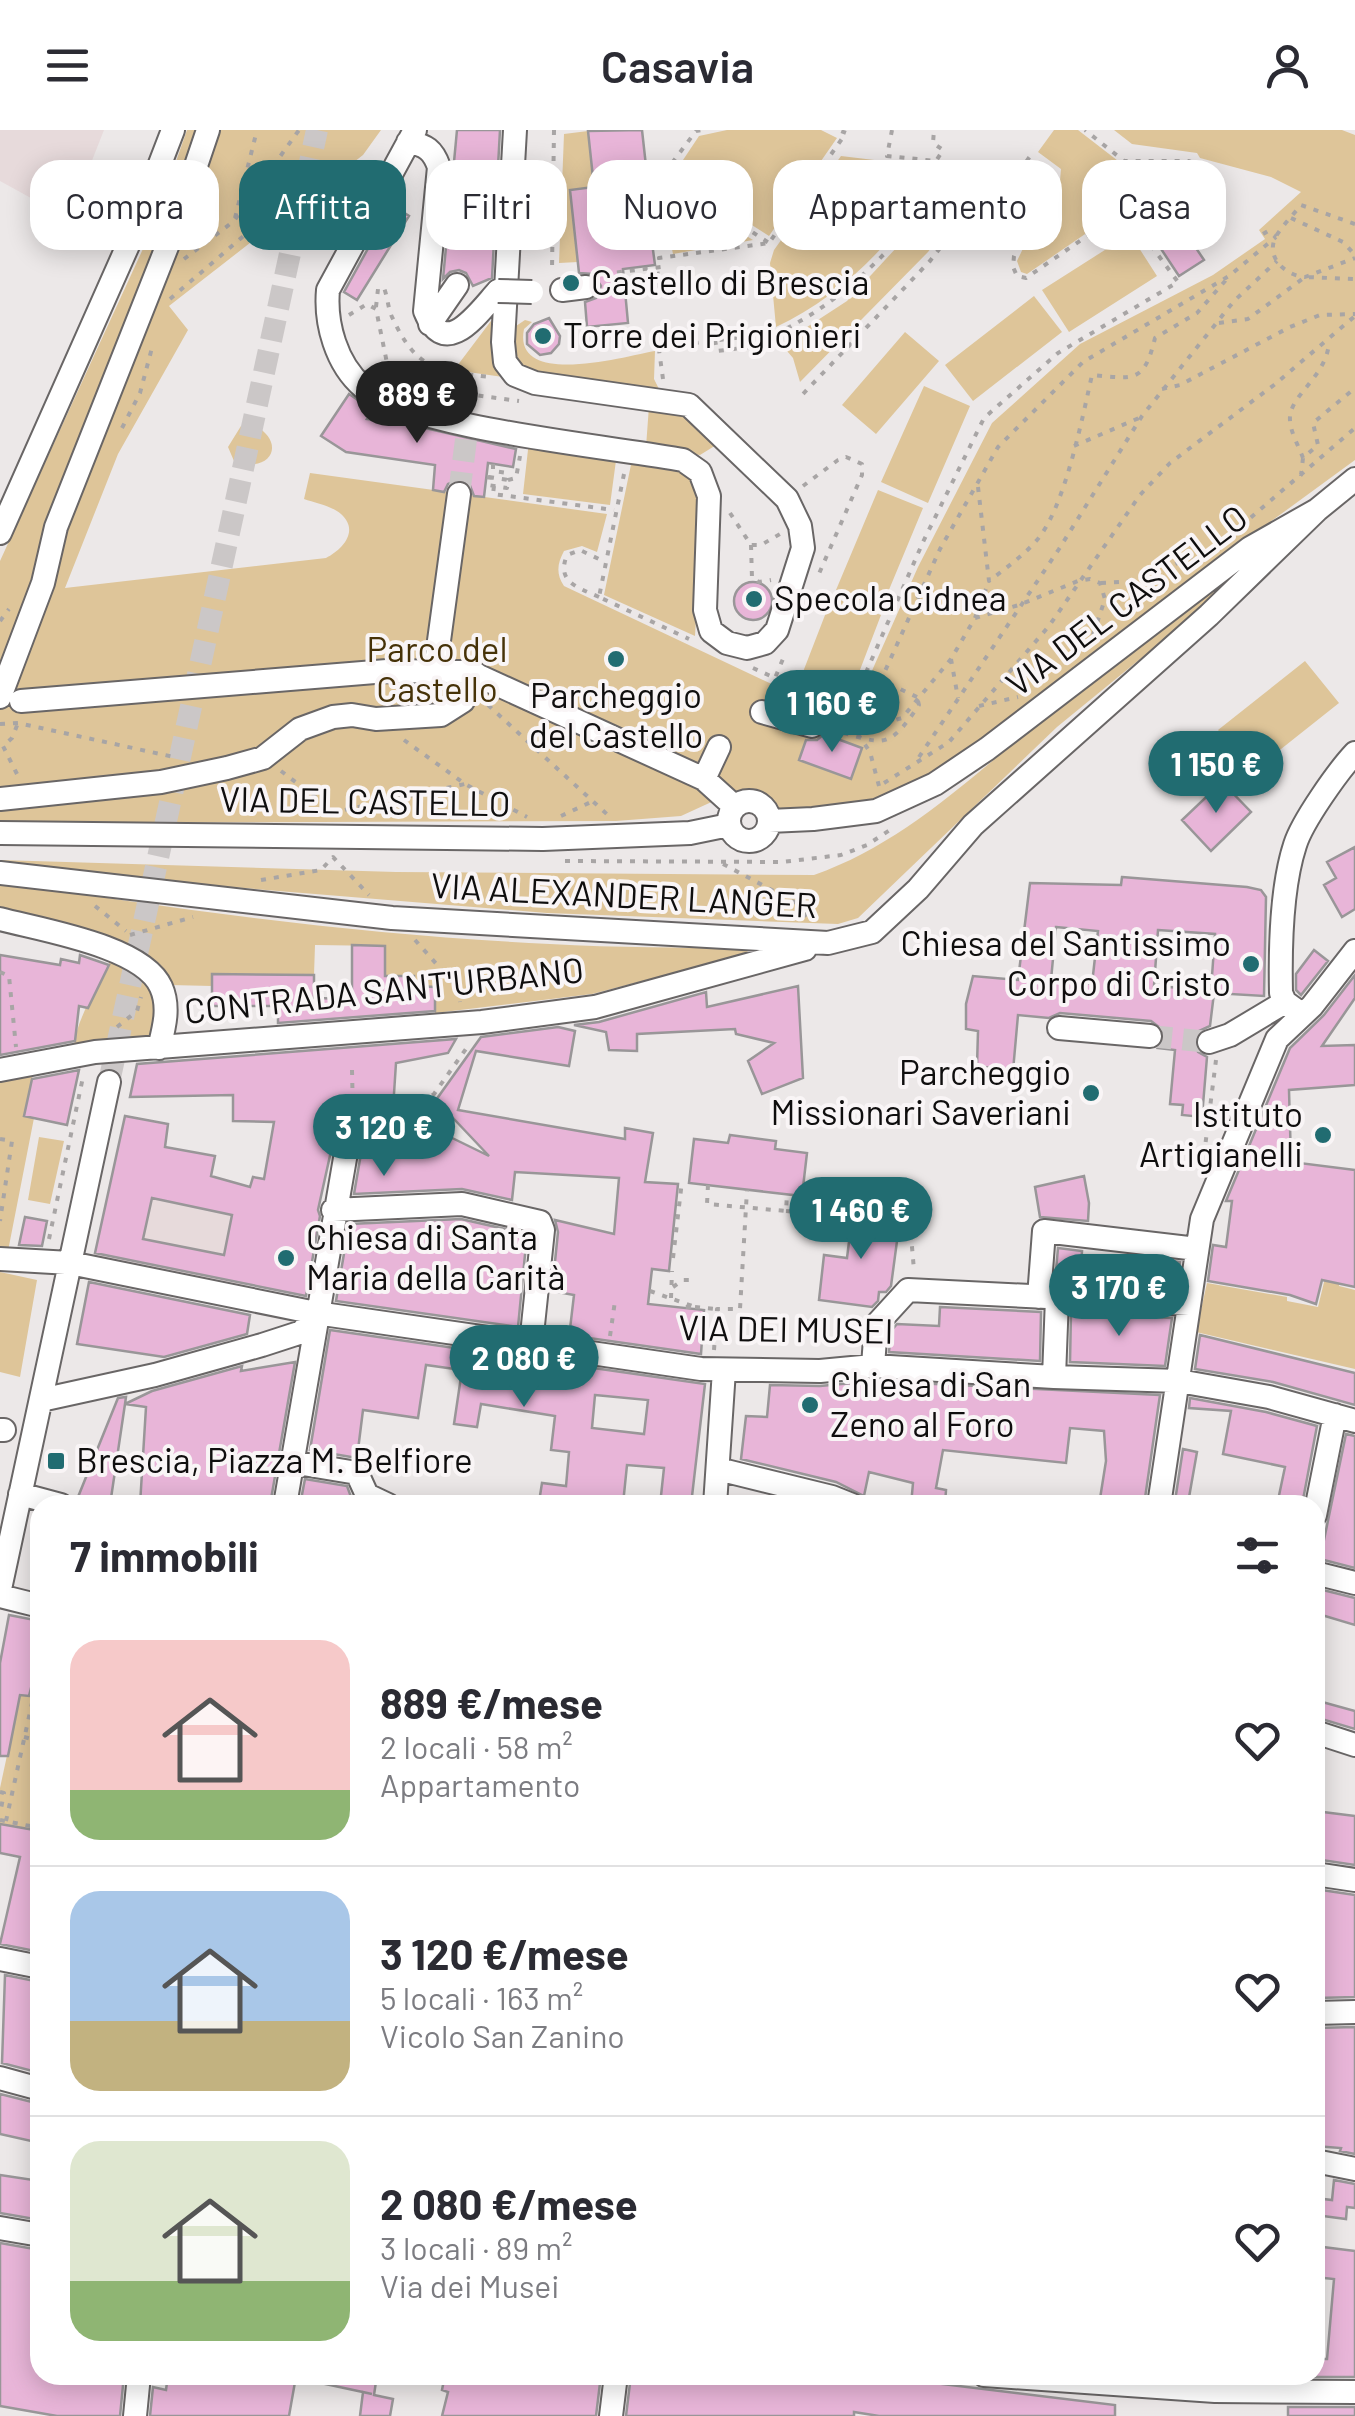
<!DOCTYPE html>
<html lang="it">
<head>
<meta charset="utf-8">
<style>
  :root { --surface:#fff; --page:#f7f7f7; --text:#2b2b33; --muted:#7c7c81; --line:#e1e1e2; --accent:#216c71 }
  body { margin:0; font-family:Barlow,sans-serif; background:var(--page); color:var(--text); height:100vh; display:flex; flex-direction:column; font-size:38px; white-space:nowrap }
  * { box-sizing:border-box; margin:0 }
  p { font-size:32px; color:var(--muted) }
  .icon { flex:none; width:55px; height:55px; fill:none; stroke:currentColor; stroke-width:2; stroke-linecap:round; stroke-linejoin:round }
  .map { position:relative; flex:1; overflow:hidden }
  .side { position:absolute; left:30px; top:1365px; width:1295px; height:890px; display:flex; flex-direction:column; background:var(--surface); border-radius:30px; box-shadow:0 5px 25px #0003 }
  .side>* { flex:none }
  .guide { position:absolute; left:30px; top:30px; width:1295px; height:90px; display:flex; gap:20px }
  .price { position:absolute; translate:-50% -85px; padding:0 22px; border-radius:35px; background:var(--accent); color:#fff; font-size:32px; line-height:65px; filter:drop-shadow(0 2px 5px #0008) }
  .price::after { content:''; position:absolute; left:50%; top:60px; width:30px; height:22px; margin-left:-15px; background:inherit; clip-path:polygon(0 0,100% 0,50% 100%) }
  .price.active { background:#222; color:#fff }
  ul { padding:0; list-style:none }
  li { display:flex; align-items:center; gap:30px; height:250px; padding:0 40px }
  li+li { border-top:2px solid var(--line) }
  li span { display:grid; place-items:center; flex:none; width:280px; height:200px; border-radius:30px; color:#555 }
  li>.icon { margin-inline-start:auto }
  span .icon { width:120px; height:120px; fill:#fffc; stroke-width:1 }
  li b { font-size:42px }
  h2 { display:flex; justify-content:space-between; align-items:center; height:120px; padding:0 40px; font-size:42px }
  .chip { padding:0 35px; border-radius:30px; background:var(--surface); box-shadow:0 5px 25px #0003; font-size:35px; line-height:90px }
  .chip.active { background:var(--accent); color:#fff }
  header { display:flex; justify-content:space-between; align-items:center; height:130px; padding:0 40px; background:var(--surface); font-size:45px; font-weight:600 }
  .map>svg:first-child { display:block }
</style>
</head>
<body>
<header><svg class="icon" aria-label="menu" viewBox="0 0 24 24"><path d="M4 6h16M4 12h16M4 18h16"/></svg>Casavia<svg class="icon" aria-label="person" viewBox="0 0 24 24"><circle cx="12" cy="8" r="4"/><path d="M4 21q1-7 8-7t8 7"/></svg></header>
<div class="map">
<svg width="1355" height="2286" viewBox="0 0 1355 2286">
  <rect width="100%" height="100%" fill="#ece8e8"/>
  <path fill="#e7dadb" d="M0 0H104L69 89 0 51Z
    M170 1018 215 1026 211 1046 250 1057 253 1047 270 1051 246 1162 93 1131 114 1035 143 1041Z"/>
  <path fill="#dec599" d="M187 0H381L363 25 169 176 188 200 118 324 65 458 326 428C342 420 360 401 341 384 332 376 315 373 304 369L310 343 607 384 597 422 582 416 564 421C557 434 556 444 564 456L778 557 789 579 847 597 918 437 992 293 1080 214 1213 145 1265 109 1259 100 1301 62 1271 47 1200 28 1197 23 1132 14 1114 0H1342L1355 5V330L1173 463 964 630 860 674 785 680 731 663 681 686 616 691 0 693V431L153 97Z
    M727 0H821L837 8 769 106 673 45 699 6Z
    M1054 0H1078L1122 34 1184 36 1027 144 1021 142 1017 131 1055 52 1060 51 1061 39 1038 22Z
    M588 1 595 57 570 60 578 132 559 133 564 4Z
    M841 26 941 38C901 104 847 164 776 197L770 133 774 120Z
    M960 54 964 56 951 91 928 122 800 252 793 228 781 214 847 171 948 62Z
    M694 73 753 110 673 124 670 110Z
    M1130 104 1157 146 1069 202 1042 160Z
    M1034 166 1062 202 973 271 945 235Z
    M497 183 518 249 454 240Z
    M525 190 532 192 524 199C512 259 626 226 655 221L654 249 661 263 531 243C516 230 510 216 516 196Z
    M905 202 939 231 876 304 842 275Z
    M924 256 970 276 928 373 881 352Z
    M649 276 685 279 721 312 700 325 646 317Z
    M252 294C289 312 270 345 234 331L228 317 241 296Z
    M529 311 617 323 610 375 523 364Z
    M633 325C667 333 691 330 703 367L695 506 604 465Z
    M878 360 923 378 881 479 836 460Z
    M1250 425 1255 430 1172 503 1057 597 858 788 838 794 547 783 0 738V730L396 742 814 745C903 714 974 645 1046 586 1112 531 1182 479 1250 425Z
    M832 467 881 485 845 579 796 560Z
    M1305 531 1339 573 1252 642 1218 600Z
    M0 751C182 781 366 805 550 814 616 818 682 817 748 819L747 824 592 864 435 883 434 857 414 856V846H385L384 816 315 815 314 845 213 844 212 856 170 855 0 783Z
    M111 829 149 847 159 862 151 909 74 915C78 885 98 858 111 829Z
    M34 940 24 985 34 988 8 1121 0 1120V946Z
    M39 1007 64 1011 50 1074 28 1070Z
    M0 1142 37 1150 20 1247 0 1242Z
    M1326 1144 1340 1147 1339 1156 1355 1160V1239L1196 1202 1207 1153 1287 1167V1171L1318 1177Z
    M31 1558 40 1560V1701L0 1694V1658L20 1565 29 1566Z"/>
  <path fill="#e8b5d8" stroke="#999698" stroke-width="2.5" fill-rule="evenodd" d="M457 0H500L492 148 473 156 466 143 459 140 450 142 443 149Z
    M642 0 649 63 673 62 679 72 674 81 649 90 655 135 623 139 628 193 587 197 585 172 596 168 601 156 593 144 579 143 570 60 594 57 588 1Z
    M1158 61 1204 130 1179 146 1134 78Z
    M392 75 409 86 357 170 344 162Z
    M549 188 560 206 559 214 551 223 540 225 527 214V203L534 194Z
    M349 264 373 280 367 289 408 294 516 319 513 337 488 333 484 367 474 366 469 353 460 349 448 354 444 362 433 360 435 335 346 322 321 306Z
    M734 471a19 19 0 1 1 38 0a19 19 0 1 1-38 0Z
    M824 604 862 618 851 649 799 630 806 610H817Z
    M1222 652 1251 682 1211 721 1182 690Z
    M1355 717V779L1342 787 1324 755 1336 748 1327 732Z
    M1122 747 1247 757 1261 760 1266 767 1264 866 1214 863 1210 896 1199 901 1195 908 1198 922 1207 927 1202 987 1182 985 1183 975 1170 974 1175 920 1158 918 1165 908 1164 901 1151 891 1060 883 1049 888 1018 885 1012 952 991 950 992 938 977 936 978 901 966 899V874L973 846 1018 850 1030 753 1121 755ZM1056 797 1098 801 1092 854 1051 850ZM1158 800 1215 804 1211 860 1154 856Z
    M352 815 385 816V846H414V856L435 857V881L278 893V876H212V844L314 845V868L352 869Z
    M1314 820 1328 831 1301 865 1296 860V844Z
    M0 825 60 835 61 829 79 833 80 825 109 835 88 878 79 876 75 911 0 925Z
    M1355 845V868L1322 916 1355 915V955L1289 960 1291 1032 1355 1040V1157L1322 1150 1316 1174 1290 1165 1208 1151 1213 1115 1226 1117 1232 1071H1226L1290 918 1324 885Z
    M798 856 803 948 762 964 748 931 774 913 736 904 735 899 637 904V921L609 920 606 902 574 895 599 892 706 862 707 877Z
    M558 897 575 901 569 936 476 921 458 980 625 1009V998L653 1003 645 1052 678 1054 669 1141 652 1139 648 1174 704 1180 701 1224 547 1202 548 1197 570 1199 574 1165 552 1161 558 1102 555 1090 614 1104 619 1048 515 1042 512 1070 462 1059 354 1064 362 1018 389 1013 399 1005 397 990 389 985 349 990 335 1003 318 1080 320 1086 306 1166 95 1123 125 986 168 994 165 1017 215 1026 211 1046 250 1057 253 1047 264 1049 274 992 233 991V965L130 967 137 934 456 909 448 923 396 933 393 979 489 1026 436 970 481 907ZM152 1068 232 1085 224 1125 143 1109Z
    M79 940 67 995 24 986 32 949Z
    M730 1005 776 1011 775 1019 807 1023 802 1066 689 1053 694 1009 728 1013Z
    M1084 1046 1089 1073 1088 1091 1040 1087 1035 1057Z
    M854 1071 883 1075 879 1109 897 1111 891 1156 886 1162H879L878 1171 872 1177 819 1170 824 1125 847 1128Z
    M25 1087 47 1091 42 1116 19 1115Z
    M461 1089 527 1104 518 1197 336 1171 349 1094Z
    M1058 1118 1082 1121 1080 1154 1055 1152Z
    M1132 1126 1180 1132 1176 1158 1124 1156 1125 1145 1130 1146Z
    M89 1152 250 1185 247 1204 164 1227 77 1214Z
    M940 1177 1041 1182 1040 1231 889 1222 891 1201 897 1194 939 1196Z
    M1071 1183 1172 1188 1165 1236 1070 1232Z
    M330 1200 705 1254 691 1375H660L664 1338 627 1335 623 1374 539 1372 542 1353 566 1356 569 1322 551 1320 555 1286 481 1274 477 1297 454 1294 462 1240 426 1235 418 1288 363 1280 357 1328 310 1320ZM595 1265 648 1270 644 1304 592 1298Z
    M1200 1205 1355 1243V1275L1273 1252 1195 1239Z
    M295 1232 270 1375H140L146 1277 125 1274 110 1375 76 1372 118 1268 126 1267 125 1274 152 1261 242 1236 241 1241Z
    M873 1251 1160 1265 1144 1375H1099L1106 1331 1104 1301 1070 1298 1066 1333 943 1320 936 1358 946 1360 945 1375H911L913 1353 869 1342 864 1366 836 1352 741 1329 746 1286 767 1287 770 1255 820 1256Z
    M1190 1268 1266 1282 1317 1296 1302 1375H1277L1285 1337 1223 1324 1231 1281 1189 1278Z
    M1346 1304 1355 1306V1438L1320 1429Z
    M1183 1319 1197 1322 1188 1373 1175 1371Z
    M305 1349 347 1356 354 1375H300Z
    M1315 1458 1355 1468V1495L1315 1483Z
    M9 1485 40 1491V1560L31 1558 29 1566 20 1565 8 1626H0V1533Z
    M1315 1570 1355 1581V1599L1315 1587Z
    M1315 1681 1355 1686V1735L1315 1729Z
    M0 1694 40 1701V1822L0 1814 20 1727 0 1723Z
    M1315 1759 1355 1765V1867L1317 1868Z
    M5 1845 40 1852V1943L2 1933Z
    M1355 1897V2024L1340 2021 1341 2018 1315 2016V1898Z
    M0 1964 40 1974V2013L0 2004Z
    M0 2045 40 2051V2090L0 2083Z
    M1334 2050 1355 2054V2078L1347 2077 1346 2089 1315 2085V2068L1332 2070Z
    M0 2113 40 2120V2245H124L120 2286H57L0 2276Z
    M1315 2116 1355 2121V2247H1289L1315 2245V2229H1327L1334 2149 1315 2147Z
    M168 2245H228L273 2252 274 2248 295 2252 289 2286H150L153 2257 166 2260Z
    M317 2245H377L374 2265 393 2269 390 2286H360L363 2262 372 2264 316 2252Z
    M445 2245H601L596 2286H442L448 2262 442 2260Z
    M631 2245H869L1115 2275V2286H879L854 2282V2286H626Z
    M1288 2277H1355V2286H1288Z"/>
  <g fill="none" stroke-linecap="round" stroke-linejoin="round">
    <path stroke="#cbc7c7" stroke-width="22" stroke-dasharray="22 11" stroke-linecap="butt" d="M459 364 467 302
      M1150 906 1209 912
      M109 952 317 0"/>
    <g stroke="#696666" stroke-width="26">
      <path id="minor" d="M415 0 328 160C325 193 336 234 363 257 409 298 614 317 683 330L700 342 709 366 705 480 711 501 727 513 747 518 765 513 777 500 803 418 800 396 787 369 689 275 535 253 515 245 505 232 503 212 515 0
        M408 12C426 15 433 20 439 37L425 181C445 232 478 183 498 161
        M562 160 586 157
        M430 194 457 155
        M0 403 133 104 173 0
        M435 540 459 364
        M0 567 43 453 56 397 178 89 208 0
        M21 571 387 541 470 542 704 649 735 677
        M762 582 812 596
        M704 649 719 617
        M0 669 161 652 227 638 263 628 300 599 333 587 352 585 376 589 441 585 463 571 476 544
        M729 691a20 20 0 1 1 40 0a20 20 0 1 1-40 0Z
        M769 691 813 689 876 681 935 654 987 619 1250 418 1317 380 1355 349
        M0 703 543 709 690 703 729 695
        M0 743 392 788 828 813 872 802 918 759 973 695 1209 485 1317 380
        M0 789C41 800 143 816 161 857 170 877 164 898 159 918
        M1285 872 1281 863C1280 817 1281 758 1295 715 1302 692 1338 641 1355 623
        M1059 898 1150 906
        M1209 912 1230 905 1285 872 1296 880
        M0 940 95 922 482 892 595 877 805 819
        M333 1080 462 1074 540 1092 543 1100 531 1214
        M0 1129 70 1133 316 1183 701 1239 820 1241 873 1236 1054 1247 1179 1251 1269 1267 1355 1291
        M1039 1167 1044 1101 1197 1119
        M873 1236 876 1195 908 1160 1189 1174
        M1054 1247 1057 1168
        M41 1270 155 1245 262 1215 302 1202 315 1185
        M0 1300H4
        M291 1332 357 1343 367 1365 388 1375
        M718 1339 832 1367 852 1375
        M20 1364 61 1375
        M285 1375 348 1011 352 1005 385 999
        M715 1375 724 1240
        M1159 1375 1202 1089 1277 909 1312 876 1355 821
        M1315 1385 1335 1285
        M1315 1443 1355 1453
        M0 1459 109 952
        M0 1466 40 1476
        M1315 1602 1355 1615
        M1315 1744 1355 1750
        M0 1829 40 1837
        M1315 1883 1355 1882
        M0 1948 40 1959
        M1315 2031 1355 2039
        M0 2098 40 2105
        M984 2245 1215 2261 1355 2262
        M135 2286 139 2245
        M611 2286 616 2245"/>
    </g>
    <path stroke="#a8a5a5" stroke-width="4" stroke-dasharray="5 8" stroke-linecap="butt" d="M554 0 552 140H555
      M892 0 887 26 936 31 943 20 933 13 934 0
      M1019 42 1033 22
      M666 45 769 113
      M1037 56 1052 36
      M649 64 696 1 703 0
      M235 88 257 0
      M961 88 974 82 1014 38 1043 60 1014 126 1013 137 1017 146 1026 148 1193 33 1189 31H1124L1085 0
      M1291 88 1343 112 1355 125
      M1355 94 1301 75C1293 85 1281 97 1275 108 1266 129 1287 146 1305 147L1355 128
      M1263 104 1268 101 1276 107
      M184 129 234 91 299 0
      M604 144 661 137 659 128 769 113 846 3 838 0
      M606 149C631 148 634 174 659 154L657 138
      M621 165 628 156
      M170 169 260 92 271 64 272 35
      M376 177 378 159 384 158C388 168 388 180 393 189 417 241 439 241 490 247
      M349 185 367 174 376 179 387 233 393 248 405 253
      M1219 193 1248 189 1305 147 1355 149
      M775 204C849 170 895 114 947 53L957 45 969 44 971 57 954 100 930 131 801 266
      M715 210 717 221 750 217
      M663 249 659 220 664 217 743 207
      M414 257 519 271
      M1162 259 1180 255 1290 197 1320 185 1355 184
      M122 298 140 263 153 214
      M1074 316 1139 288
      M1303 328C1299 317 1290 301 1290 290 1288 266 1327 247 1329 212
      M493 334V341L507 343 506 350
      M624 344 599 467 689 509
      M1301 346 1303 328 1318 315 1313 293 1355 258
      M489 347 508 350 507 358 488 355Z
      M508 350 516 348 520 326
      M494 356 493 364 614 380
      M803 356 838 330 846 327 862 334V345L818 446
      M978 357 989 451C1006 438 1023 426 1037 410 1065 377 1082 289 1092 245 1135 249 1144 253 1155 208L1197 183 1226 150
      M730 383 751 415H761L780 404
      M1241 396 1355 298
      M751 415 752 448 759 452 771 450
      M1101 453 1136 451 1214 417
      M599 467C577 457 556 452 567 425L580 420 605 432
      M975 488 1019 475 1078 451 1090 449 1100 453 1105 469 1091 511
      M0 491 9 479
      M951 529 958 568
      M753 538 775 548 785 524
      M917 567 881 550 868 581 892 591 902 588 951 529 975 488 989 451
      M488 575 610 687
      M979 576 1018 567
      M0 594 18 593 174 627
      M831 600C883 612 886 624 919 575L917 567
      M840 602 923 412 984 288 1058 223 1178 152 1133 91 1139 86
      M404 610 465 654 527 687
      M919 627 1059 419 1142 286 1234 171 1277 131
      M281 641 335 682 465 654
      M17 644 3 616 12 608 18 593
      M884 653 949 612 1049 496 1140 365 1170 333 1274 255 1355 186
      M879 656 870 622 859 606 856 590 872 557 881 550 940 419 998 317 1083 232 1229 146 1276 107
      M561 686 593 671
      M565 731 782 732 841 725 867 715 893 698
      M723 734 811 781 798 790
      M261 750 321 740 333 727 369 765
      M95 776 126 801
      M130 805 193 787
      M415 810 458 858 460 872
      M0 842 9 846 16 917
      M117 897 137 881 141 867
      M352 940 353 985
      M402 990 434 964 468 916
      M0 1009 12 1011 0 1091
      M1204 1025 1216 930
      M708 1055 707 1074 786 1081 787 1064
      M786 1081 836 1085 850 1050 917 1055 920 1085 910 1094 914 1140
      M49 1109 83 947
      M673 1128 682 1051
      M673 1157 683 1150H691
      M650 1161 695 1177H683
      M671 1168 672 1141
      M695 1177 715 1179
      M610 1206 615 1171
      M714 1220 717 1179H740L747 1060
      M30 1563 40 1565
      M24 1607 40 1611
      M0 1662 4 1663 0 1684
      M0 1690 40 1698
      M6 1691 34 1564"/>
    <use href="#minor" stroke="#fff" stroke-width="22"/>
    <g stroke="#696666" stroke-width="26" stroke-linecap="butt">
      <path id="minor-bridge" d="M498 161 532 162"/>
    </g>
    <use href="#minor-bridge" stroke="#fff" stroke-width="22"/>
  </g>
  <g fill="#216c71" stroke="#f9f5f6" stroke-width="4">
    <circle cx="571" cy="153" r="10"/>
    <circle cx="543" cy="206" r="10"/>
    <circle cx="754" cy="469" r="10"/>
    <circle cx="616" cy="529" r="10"/>
    <circle cx="1251" cy="834" r="10"/>
    <circle cx="1091" cy="963" r="10"/>
    <circle cx="1323" cy="1005" r="10"/>
    <circle cx="286" cy="1128" r="10"/>
    <circle cx="810" cy="1275" r="10"/>
    <rect x="46" y="1321" width="20" height="20" rx="5"/>
  </g>
  <g text-anchor="middle" stroke-width="8" stroke-linejoin="round" paint-order="stroke">
    <g font-size="35" fill="#0f0e0e" stroke="#f9f5f6" text-anchor="start">
      <text x="591" y="165">Castello di Brescia</text>
      <text x="563" y="218">Torre dei Prigionieri</text>
      <text x="774" y="481">Specola Cidnea</text>
      <text x="616" y="578" text-anchor="middle">Parcheggio<tspan x="616" dy="40">del Castello</tspan></text>
      <text x="1231" y="826" text-anchor="end">Chiesa del Santissimo<tspan x="1231" dy="40">Corpo di Cristo</tspan></text>
      <text x="1071" y="955" text-anchor="end">Parcheggio<tspan x="1071" dy="40">Missionari Saveriani</tspan></text>
      <text x="1303" y="997" text-anchor="end">Istituto<tspan x="1303" dy="40">Artigianelli</tspan></text>
      <text x="306" y="1120">Chiesa di Santa<tspan x="306" dy="40">Maria della Carità</tspan></text>
      <text x="830" y="1267">Chiesa di San<tspan x="830" dy="40">Zeno al Foro</tspan></text>
      <text x="76" y="1343">Brescia, Piazza M. Belfiore</text>
    </g>
    <g font-size="35" fill="#0f0e0e" stroke="#f9f5f6">
      <text transform="translate(1127 471) rotate(-37)" y="12">VIA DEL CASTELLO</text>
      <text transform="translate(365 672) rotate(1)" y="12">VIA DEL CASTELLO</text>
      <text transform="translate(624 766) rotate(3)" y="12">VIA ALEXANDER LANGER</text>
      <text transform="translate(384 861) rotate(-6)" y="12">CONTRADA SANT'URBANO</text>
      <text transform="translate(786 1200) rotate(1)" y="12">VIA DEI MUSEI</text>
    </g>
    <g font-size="35" fill="#463208" stroke="#f9f5f6">
      <text x="437" y="532">Parco del<tspan x="437" dy="40">Castello</tspan></text>
    </g>
  </g>
</svg>
<b class="price active" style="left:417px;top:316px">889 €</b>
<b class="price" style="left:832px;top:625px">1 160 €</b>
<b class="price" style="left:1216px;top:686px">1 150 €</b>
<b class="price" style="left:384px;top:1049px">3 120 €</b>
<b class="price" style="left:861px;top:1132px">1 460 €</b>
<b class="price" style="left:1119px;top:1209px">3 170 €</b>
<b class="price" style="left:524px;top:1280px">2 080 €</b>
<div class="guide">
<a class="chip">Compra</a>
<a class="chip active">Affitta</a>
<a class="chip">Filtri</a>
<a class="chip">Nuovo</a>
<a class="chip">Appartamento</a>
<a class="chip">Casa</a>
</div>
<section class="side">
<h2>7 immobili<svg class="icon" aria-label="filters" viewBox="0 0 24 24"><path d="M4 7h16M4 17h16"/><circle cx="9" cy="7" r="2"/><circle cx="15" cy="17" r="2"/></svg></h2>
<ul>
<li><span style="background:linear-gradient(#f6c9c9 75%,#8fb573 0)"><svg class="icon" aria-label="home" viewBox="0 0 24 24"><path d="M3 11l9-7 9 7M6 9v11h12V9"/></svg></span><div><b>889 €/mese</b><p>2 locali · 58 m²</p><p>Appartamento</p></div><svg class="icon" aria-label="heart" viewBox="0 0 24 24"><path d="M12 20l-8-8c-3-5 5-10 8-4 3-6 11-1 8 4z"/></svg></li>
<li><span style="background:linear-gradient(#a9c7e8 65%,#c2b280 0)"><svg class="icon" aria-label="home" viewBox="0 0 24 24"><path d="M3 11l9-7 9 7M6 9v11h12V9"/></svg></span><div><b>3 120 €/mese</b><p>5 locali · 163 m²</p><p>Vicolo San Zanino</p></div><svg class="icon" aria-label="heart" viewBox="0 0 24 24"><path d="M12 20l-8-8c-3-5 5-10 8-4 3-6 11-1 8 4z"/></svg></li>
<li><span style="background:linear-gradient(#dfe7d0 70%,#8fb573 0)"><svg class="icon" aria-label="home" viewBox="0 0 24 24"><path d="M3 11l9-7 9 7M6 9v11h12V9"/></svg></span><div><b>2 080 €/mese</b><p>3 locali · 89 m²</p><p>Via dei Musei</p></div><svg class="icon" aria-label="heart" viewBox="0 0 24 24"><path d="M12 20l-8-8c-3-5 5-10 8-4 3-6 11-1 8 4z"/></svg></li>
</ul>
</section>
</div>
</body>
</html>
